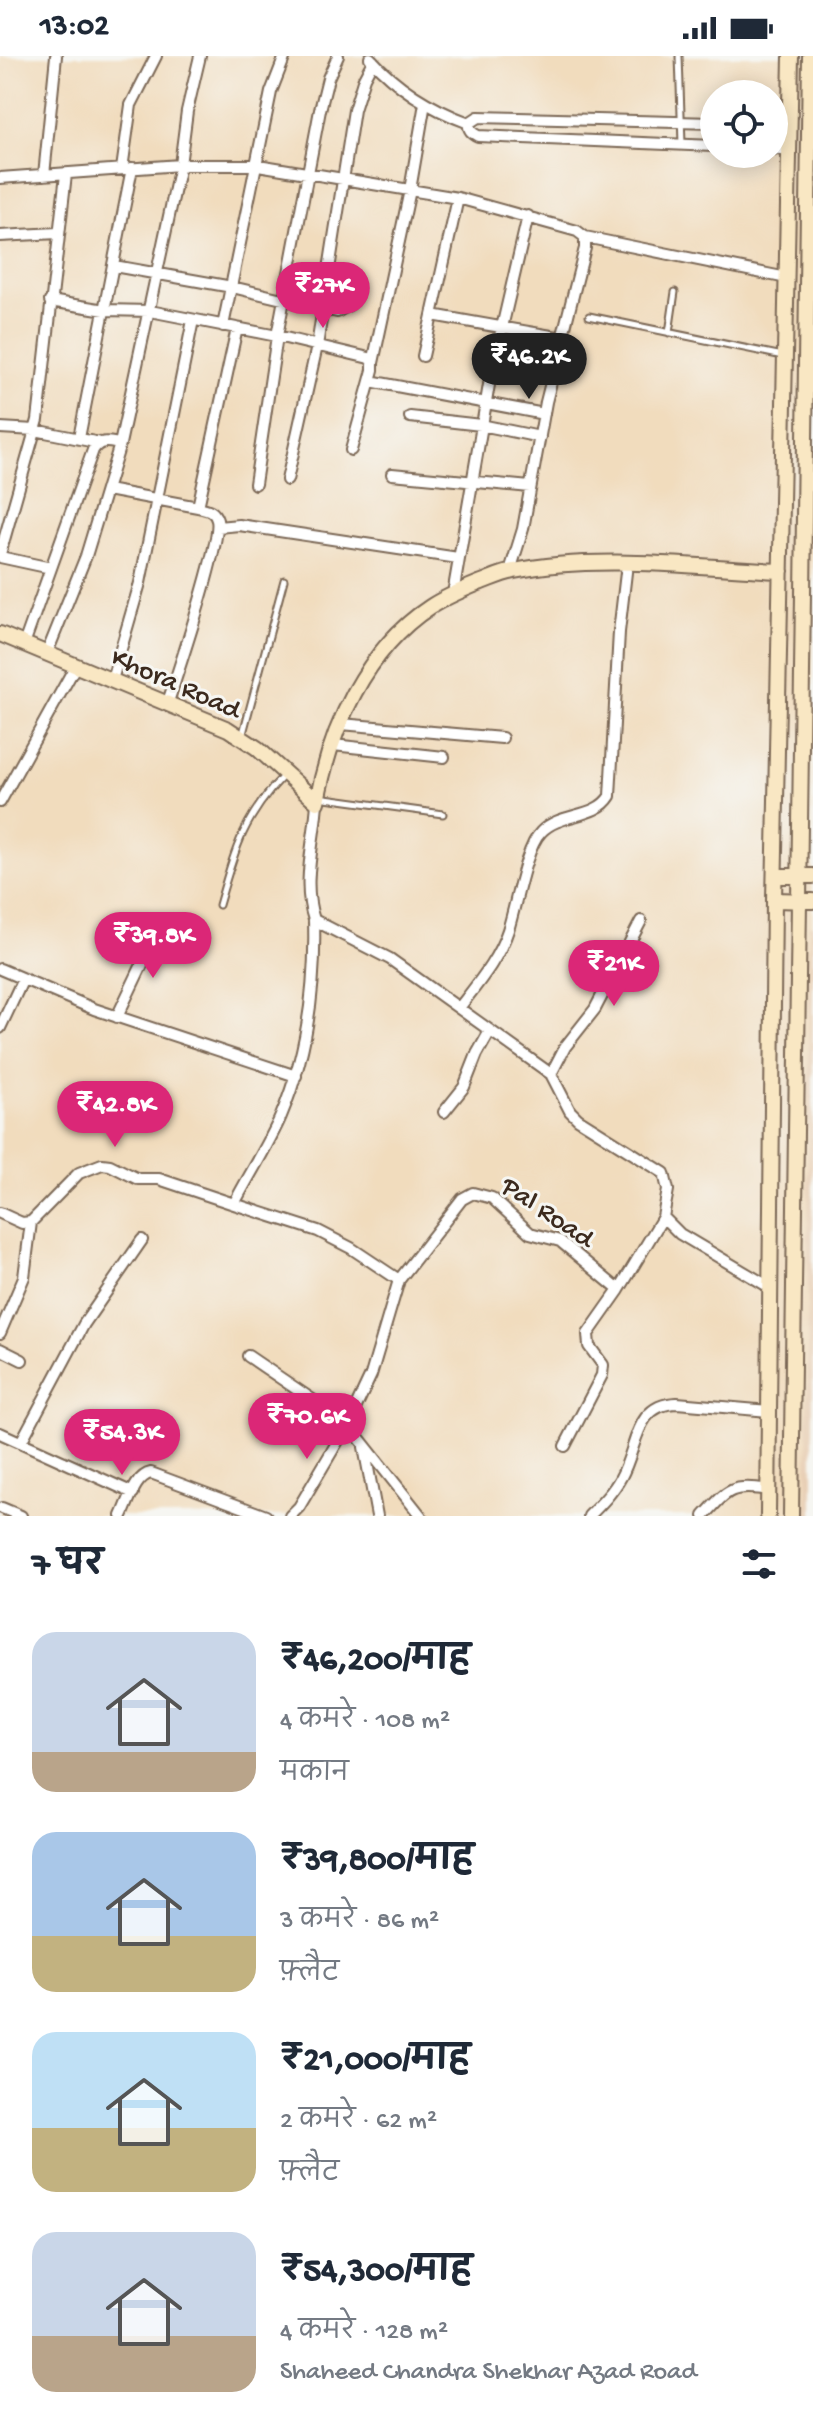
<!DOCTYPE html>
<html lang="hi">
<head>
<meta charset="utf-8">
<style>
  :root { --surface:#fff; --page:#f2f2f3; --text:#1f2937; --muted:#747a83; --accent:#db2777 }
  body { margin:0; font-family:"Gochi Hand","Playpen Sans Deva",sans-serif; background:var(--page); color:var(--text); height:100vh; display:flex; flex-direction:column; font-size:30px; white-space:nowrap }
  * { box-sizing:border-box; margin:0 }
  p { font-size:26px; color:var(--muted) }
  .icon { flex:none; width:44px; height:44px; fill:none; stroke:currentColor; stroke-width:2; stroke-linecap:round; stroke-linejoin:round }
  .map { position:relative; height:1460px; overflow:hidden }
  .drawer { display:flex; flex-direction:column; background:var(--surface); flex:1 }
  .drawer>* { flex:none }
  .fabs { position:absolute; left:700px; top:24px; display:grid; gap:16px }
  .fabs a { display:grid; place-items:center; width:88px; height:88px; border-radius:50%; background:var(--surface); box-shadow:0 4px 20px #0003; font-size:40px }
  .price { position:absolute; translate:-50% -68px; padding:0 18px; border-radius:28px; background:var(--accent); color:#fff; font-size:26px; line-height:52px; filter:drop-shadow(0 2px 4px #0008) }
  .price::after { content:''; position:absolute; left:50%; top:48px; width:24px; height:18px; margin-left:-12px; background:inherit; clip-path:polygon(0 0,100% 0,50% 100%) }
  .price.on { background:#222; color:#fff }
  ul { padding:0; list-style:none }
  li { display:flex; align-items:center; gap:24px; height:200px; padding:0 32px }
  li span { display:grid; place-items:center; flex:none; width:224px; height:160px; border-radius:24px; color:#555 }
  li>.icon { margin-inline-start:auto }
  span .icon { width:96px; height:96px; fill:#fffc; stroke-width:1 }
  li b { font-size:34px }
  h2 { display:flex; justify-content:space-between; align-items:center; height:96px; padding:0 32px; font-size:34px }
  .status { display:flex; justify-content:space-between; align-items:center; height:56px; padding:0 40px; background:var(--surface); direction:ltr }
  .status svg { height:22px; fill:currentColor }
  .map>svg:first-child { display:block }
</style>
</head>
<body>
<div class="status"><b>13:02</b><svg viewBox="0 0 49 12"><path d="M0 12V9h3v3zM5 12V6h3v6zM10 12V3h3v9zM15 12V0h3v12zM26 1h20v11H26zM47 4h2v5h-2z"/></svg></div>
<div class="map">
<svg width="813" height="1460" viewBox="0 0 813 1460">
  <rect width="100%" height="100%" fill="#f6f6f2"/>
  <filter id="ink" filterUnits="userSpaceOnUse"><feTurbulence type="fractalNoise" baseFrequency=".0125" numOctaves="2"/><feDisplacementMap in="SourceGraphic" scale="16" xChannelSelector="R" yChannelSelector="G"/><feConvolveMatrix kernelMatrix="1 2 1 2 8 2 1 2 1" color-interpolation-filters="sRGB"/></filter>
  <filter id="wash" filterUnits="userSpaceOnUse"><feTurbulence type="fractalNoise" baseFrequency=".006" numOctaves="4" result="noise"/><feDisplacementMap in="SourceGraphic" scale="32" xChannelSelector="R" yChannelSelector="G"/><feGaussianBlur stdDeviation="1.8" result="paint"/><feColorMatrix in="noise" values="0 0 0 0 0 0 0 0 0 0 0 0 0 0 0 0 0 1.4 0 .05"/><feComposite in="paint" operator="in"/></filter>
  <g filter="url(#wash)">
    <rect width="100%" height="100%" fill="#f1dcbd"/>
    <path fill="#e8cfb5" d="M809 869H813V1460H807Z"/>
  </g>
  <g filter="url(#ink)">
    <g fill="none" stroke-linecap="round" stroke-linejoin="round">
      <g stroke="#7b6856" stroke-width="9">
        <path id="lane" d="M679 0 682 88
          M589 260 783 300
          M669 277 675 236
          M242 681 284 524
          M318 741 443 758
          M219 849C235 793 243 762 284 719"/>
      </g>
      <g stroke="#7b6856" stroke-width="14">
        <path id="street" d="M370 2C397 32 431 53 469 67
          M714 67 478 61 469 67C468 74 472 77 478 80L714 90
          M774 69H790
          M774 93 789 94
          M122 113 131 49 156 0
          M44 119 56 0
          M0 122 180 109H258L458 142 577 175 585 181 787 222
          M0 180 58 177
          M114 210 232 231 337 256 350 248
          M50 245 105 254 150 255 277 280 369 302 373 307V314L351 394
          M432 259 563 282
          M223 270 271 36 285 0
          M423 300 458 142
          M373 307 410 134 425 47
          M370 325 544 358
          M410 361 481 369 540 381
          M0 372 35 374 100 387
          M79 382 132 112
          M392 418 530 431
          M287 424 317 290 354 54 364 22 373 5
          M255 428 277 280 320 54 328 22 338 0
          M107 434 198 451C207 453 214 454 217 464 222 483 177 619 168 646
          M198 451 237 272
          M218 471 239 469 458 502
          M0 498 38 364 66 118
          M0 501 51 512
          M510 515 523 473 546 346 585 192V181
          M453 538 490 323 528 160
          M24 588 93 394C100 383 108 386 120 388
          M47 597 86 500 120 388 180 109 187 55 200 0
          M112 624 140 527 193 264
          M341 668 502 682
          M333 689 444 701
          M0 746 76 609
          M317 746C315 786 301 825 314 864L390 903 551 1018 570 1055 578 1063 664 1117 668 1134 663 1161 680 1178 771 1232
          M314 864C316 931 307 998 281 1060 268 1090 249 1119 234 1148L318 1175 351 1192 399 1224
          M0 913 94 953 296 1020
          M459 952C478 927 498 904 508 874 516 850 525 792 541 776 560 756 596 763 610 740L619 576 627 508
          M117 961 159 873
          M0 972 23 923
          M551 1018 565 991 595 953 641 865
          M444 1056 464 1031 477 998 490 975
          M0 1157 22 1167 31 1166 79 1117 102 1108 110 1109 138 1123H159L234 1148
          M0 1277 24 1221 31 1166
          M0 1293 22 1304
          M248 1300 348 1368 421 1460
          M0 1377 133 1437
          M21 1386 84 1268 142 1184
          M565 1390 602 1319 603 1309 589 1290 588 1278 619 1234 663 1161
          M364 1391 377 1460
          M2 1452 21 1460
          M122 1460C129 1446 135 1420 151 1417L266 1460
          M290 1460 299 1451 348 1368 371 1319 399 1224 462 1143 473 1137 492 1142 530 1177 560 1185 619 1234
          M589 1460C601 1448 613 1436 621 1421 638 1391 634 1348 677 1347L769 1355
          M704 1460C728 1433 732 1428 769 1434"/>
      </g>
      <g stroke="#7b6856" stroke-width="18">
        <path id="secondary" d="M0 578 228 673 257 692 317 746
          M317 746C330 673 366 593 430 551 445 541 462 534 479 527 490 523 502 517 514 515 596 498 697 511 781 515
          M775 820H813
          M774 844 813 845
          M768 1460 774 844 791 0
          M791 1460 810 0"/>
      </g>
      <use href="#lane" stroke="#fff" stroke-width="5"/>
      <use href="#street" stroke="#fff" stroke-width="10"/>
      <use href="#secondary" stroke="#f9e7c3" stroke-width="14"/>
    </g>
  </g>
  <g text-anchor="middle" stroke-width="6" stroke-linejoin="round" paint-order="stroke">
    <g font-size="28" fill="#3b2a1e" stroke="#f6f6f2">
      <text transform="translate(177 625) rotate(24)" y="10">Khora Road</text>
      <text transform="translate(549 1154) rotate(34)" y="10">Pal Road</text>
    </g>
  </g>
</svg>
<div class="fabs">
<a><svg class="icon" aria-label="locate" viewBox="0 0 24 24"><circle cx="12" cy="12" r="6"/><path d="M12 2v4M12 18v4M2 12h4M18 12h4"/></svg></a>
</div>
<b class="price" style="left:323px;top:274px">₹27K</b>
<b class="price on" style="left:529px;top:345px">₹46.2K</b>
<b class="price" style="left:153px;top:924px">₹39.8K</b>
<b class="price" style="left:614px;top:952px">₹21K</b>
<b class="price" style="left:115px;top:1093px">₹42.8K</b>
<b class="price" style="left:307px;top:1405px">₹70.6K</b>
<b class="price" style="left:122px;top:1421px">₹54.3K</b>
</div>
<section class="drawer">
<h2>7 घर<svg class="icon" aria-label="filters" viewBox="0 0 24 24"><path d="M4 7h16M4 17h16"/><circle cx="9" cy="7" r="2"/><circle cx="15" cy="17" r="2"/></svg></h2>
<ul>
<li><span style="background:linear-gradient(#c9d6e8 75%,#b9a48a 0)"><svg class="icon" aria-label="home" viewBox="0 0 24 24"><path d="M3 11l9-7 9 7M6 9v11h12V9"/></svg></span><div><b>₹46,200/माह</b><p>4 कमरे · 108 m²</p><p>मकान</p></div></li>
<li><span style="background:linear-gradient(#a9c7e8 65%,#c2b280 0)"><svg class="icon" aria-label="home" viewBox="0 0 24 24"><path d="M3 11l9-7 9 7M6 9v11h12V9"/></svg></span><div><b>₹39,800/माह</b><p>3 कमरे · 86 m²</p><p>फ़्लैट</p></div></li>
<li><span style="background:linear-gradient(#bfe0f5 60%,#c2b280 0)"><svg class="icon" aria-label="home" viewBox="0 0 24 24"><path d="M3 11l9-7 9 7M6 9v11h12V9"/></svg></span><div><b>₹21,000/माह</b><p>2 कमरे · 62 m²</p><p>फ़्लैट</p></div></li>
<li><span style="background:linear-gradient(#c9d6e8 65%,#b9a48a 0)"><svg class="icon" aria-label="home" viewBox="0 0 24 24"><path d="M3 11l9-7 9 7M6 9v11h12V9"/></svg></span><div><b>₹54,300/माह</b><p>4 कमरे · 128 m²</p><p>Shaheed Chandra Shekhar Azad Road</p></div></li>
</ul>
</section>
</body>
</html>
